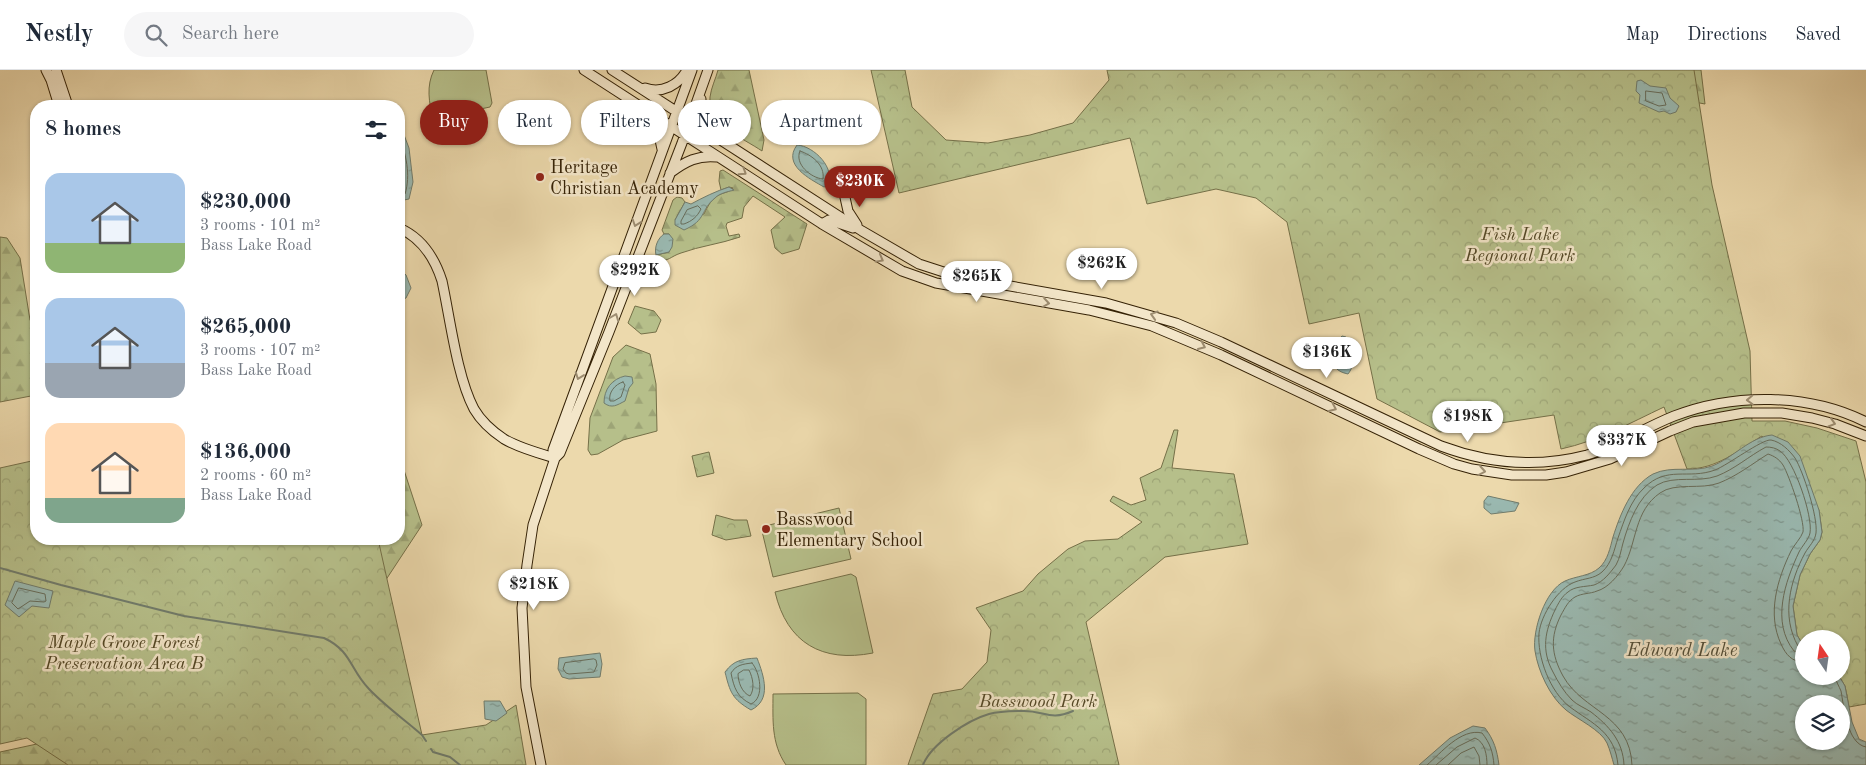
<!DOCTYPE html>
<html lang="en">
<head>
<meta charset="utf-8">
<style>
  :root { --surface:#fff; --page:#f6f6f7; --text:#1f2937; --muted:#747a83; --line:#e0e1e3; --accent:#8f2418 }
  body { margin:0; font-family:"Old Standard TT",serif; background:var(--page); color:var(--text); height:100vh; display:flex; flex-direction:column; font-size:19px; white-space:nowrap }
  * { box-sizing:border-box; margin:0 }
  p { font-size:16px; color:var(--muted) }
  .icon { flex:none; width:28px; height:28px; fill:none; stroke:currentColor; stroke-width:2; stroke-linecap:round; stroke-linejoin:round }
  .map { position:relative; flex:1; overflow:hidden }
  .details { position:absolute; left:30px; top:30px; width:375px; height:445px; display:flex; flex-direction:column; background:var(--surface); border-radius:20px; box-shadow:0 1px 4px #0004 }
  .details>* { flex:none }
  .top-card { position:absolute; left:420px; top:30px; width:475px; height:45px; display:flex; gap:10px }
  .needle { width:32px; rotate:347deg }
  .tools { position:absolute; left:1795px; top:560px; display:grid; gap:10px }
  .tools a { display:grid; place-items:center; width:55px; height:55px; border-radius:50%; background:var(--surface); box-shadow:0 1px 4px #0004; font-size:25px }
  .price { position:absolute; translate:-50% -42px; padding:0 11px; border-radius:18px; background:#fff; color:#222; font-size:16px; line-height:32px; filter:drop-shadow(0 1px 2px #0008) }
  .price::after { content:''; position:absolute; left:50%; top:30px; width:15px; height:11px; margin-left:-8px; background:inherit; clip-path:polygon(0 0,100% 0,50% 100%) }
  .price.selected { background:var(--accent); color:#fff }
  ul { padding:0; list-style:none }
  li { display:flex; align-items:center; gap:15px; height:125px; padding:0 15px }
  li span { display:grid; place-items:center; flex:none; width:140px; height:100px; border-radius:15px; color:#555 }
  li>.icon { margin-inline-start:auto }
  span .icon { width:60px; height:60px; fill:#fffc; stroke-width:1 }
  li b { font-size:21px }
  h2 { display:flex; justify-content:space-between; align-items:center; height:60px; padding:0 15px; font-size:21px }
  .pill { padding:0 18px; border-radius:22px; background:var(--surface); box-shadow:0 1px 4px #0004; font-size:18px; line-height:45px }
  .pill.selected { background:var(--accent); color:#fff }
  header { display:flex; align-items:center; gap:30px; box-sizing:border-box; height:70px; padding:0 25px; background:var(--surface); border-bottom:1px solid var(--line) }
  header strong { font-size:24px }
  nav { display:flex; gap:28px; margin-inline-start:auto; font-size:18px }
  .search { width:350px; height:45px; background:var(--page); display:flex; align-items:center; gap:12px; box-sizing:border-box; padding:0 18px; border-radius:28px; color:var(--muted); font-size:19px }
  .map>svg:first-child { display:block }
</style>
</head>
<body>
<header>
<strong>Nestly</strong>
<div class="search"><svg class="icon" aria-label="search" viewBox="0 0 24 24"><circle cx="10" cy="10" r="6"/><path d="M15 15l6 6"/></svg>Search here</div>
<nav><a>Map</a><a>Directions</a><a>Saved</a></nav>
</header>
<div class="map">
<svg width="1866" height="695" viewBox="0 0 1866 695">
  <defs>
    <pattern id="forest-firs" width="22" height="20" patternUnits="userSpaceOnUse" patternTransform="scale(1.25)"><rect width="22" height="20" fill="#b6bf8a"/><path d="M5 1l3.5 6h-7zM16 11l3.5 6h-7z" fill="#9da476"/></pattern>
    <pattern id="park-crowns" width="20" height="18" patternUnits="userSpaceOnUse" patternTransform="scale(1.25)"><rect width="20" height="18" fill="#b6bf8a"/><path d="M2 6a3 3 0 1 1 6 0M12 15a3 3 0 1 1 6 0" fill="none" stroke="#9da476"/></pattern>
    <pattern id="water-ripples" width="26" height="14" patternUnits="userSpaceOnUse" patternTransform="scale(1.25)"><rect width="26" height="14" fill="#9ab9b1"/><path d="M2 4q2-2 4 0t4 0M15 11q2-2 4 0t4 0" fill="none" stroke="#7e968e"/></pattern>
  </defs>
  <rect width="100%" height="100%" fill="#ecd9ac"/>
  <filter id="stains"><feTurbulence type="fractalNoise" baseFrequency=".004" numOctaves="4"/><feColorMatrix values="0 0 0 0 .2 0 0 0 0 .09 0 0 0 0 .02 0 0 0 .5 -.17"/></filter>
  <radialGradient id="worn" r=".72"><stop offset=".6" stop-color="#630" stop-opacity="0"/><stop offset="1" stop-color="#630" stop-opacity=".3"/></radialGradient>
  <path fill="url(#forest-firs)" stroke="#757048" d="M718 0H749L764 70 762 81C743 68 707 54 710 27 711 18 716 8 718 0Z
    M1687 0H1701L1705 34 1689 31Z
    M723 100 807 154 799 179 782 184 775 178 771 160 785 147 753 126 744 137 742 148 727 153 726 156 729 166 739 164 740 167C720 174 700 176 681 183 669 187 671 191 655 191L654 189 656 185 669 182V164H664L662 160 673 130 677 127 682 128 685 132 675 150 704 144C708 136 712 127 721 124 726 122 729 122 733 118L729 117 721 120 719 111 720 101Z
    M0 167 7 168 20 188 30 250 36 259V325L0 332Z
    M635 236 654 241 661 250 656 262 641 264 628 253Z
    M626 275 650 284 656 314 657 361 623 370 598 384 591 385 588 380 590 348 613 287Z
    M399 385 422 455 370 534 273 469H399Z
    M46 672 207 695H0V682Z"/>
  <path fill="url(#park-crowns)" stroke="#757048" d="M871 0H905L912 37 946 70 988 73 1030 65 1073 53 1109 10 1107 0H1694L1712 115 1750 281 1752 351H1785L1817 358 1856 371 1866 412V634L1849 637 1845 616 1839 606H1841V569H1804V577L1797 565 1793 536 1800 505 1810 484 1820 470 1822 462 1819 440 1762 366C1737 381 1717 399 1687 399L1664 337C1630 353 1598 371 1561 379L1554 345 1440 362 1377 329 1359 243 1309 254 1287 152 1256 128 1216 119 1147 134 1130 68 899 123Z
    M509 41 524 42 525 45C520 52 514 57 505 54L502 48 505 43Z
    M1174 360H1178L1172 398 1234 404 1248 474 1165 487 1086 552 1119 695H908L933 624 962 619 987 592 991 560 976 538 1023 521 1038 504 1068 479 1085 471 1118 469 1142 452 1110 431 1113 426 1131 435 1146 430 1140 408 1161 398Z
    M709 382 714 403 697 407 692 386Z
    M36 390V469H378L422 665 486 655 516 635 526 695H68L27 668 0 674V398Z
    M716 445 734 450H747L751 466 726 470 712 465Z"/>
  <path fill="#b6bf8a" stroke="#757048" d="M434 0H486L492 33 490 37 433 49C429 32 426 16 434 0Z
    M839 438 851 489 773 507 761 457Z
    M851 504 856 507 873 583C822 593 787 573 775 522Z
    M858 623 866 629V695H786C771 673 773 650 773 624Z"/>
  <path fill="url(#water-ripples)" stroke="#717c6c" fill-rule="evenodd" d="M1641 10 1650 16 1666 18 1670 28 1679 36 1676 42 1670 44 1664 41 1659 42 1639 33 1640 25 1636 21 1637 11Z
    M399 57H401L409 78 413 112 409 129 399 131Z
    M797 75C814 76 837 99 827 116L824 117C810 109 782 95 797 75Z
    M729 117 734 120C727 122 720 123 715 128 700 140 707 150 684 160L675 155V150L685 132 691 134C702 128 716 121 729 117Z
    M664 164H669L673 169 672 177 669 182 656 185C654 177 658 168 664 164Z
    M399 198 406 205 411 218 406 228 399 231Z
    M1342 266 1346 267C1351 279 1357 293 1348 304 1326 300 1329 278 1342 266Z
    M625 306 632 307 633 313 629 318 625 331C617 335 612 339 604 333 604 319 612 309 625 306Z
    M1772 365 1788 372 1800 386 1819 440 1822 462 1820 470 1810 484 1800 505 1793 536 1797 565 1804 577V606H1839L1845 616 1852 652 1859 669 1866 672V695H1614C1612 688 1610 680 1607 673 1601 660 1577 649 1566 640 1550 627 1538 601 1535 581 1532 561 1545 520 1565 511 1576 506 1590 506 1599 498 1608 490 1610 478 1613 467 1620 445 1631 416 1653 404 1672 395 1693 403 1712 396 1733 388 1750 367 1772 365ZM1804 634H1841V671H1804Z
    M1488 426 1519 433 1515 441 1491 444 1484 438V431Z
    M15 511 53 521 49 538 32 536 19 547 5 535Z
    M600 583 602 594 600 607 569 609 562 607 558 599 559 588Z
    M757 588C764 606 772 630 751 640 732 629 730 622 725 602 734 590 742 589 757 588Z
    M484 631H500L507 643 496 651 485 649Z
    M1473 656 1485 658C1494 670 1497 680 1499 695H1419L1450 668Z"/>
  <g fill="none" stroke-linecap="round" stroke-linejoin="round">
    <path stroke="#676d5b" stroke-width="1" d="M1646 21 1662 23 1666 35 1659 36 1646 31Z
      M399 66C406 84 411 105 405 124L399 126
      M800 81C812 85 825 95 823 109 811 108 794 94 800 81Z
      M698 136 701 139C697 147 692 151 684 154H681V151L687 140Z
      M1342 276 1345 277 1347 286V296L1344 298C1335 293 1336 284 1342 276Z
      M623 312 625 315 621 327 614 331H610C608 323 615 314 623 312Z
      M19 518 45 524 46 531 44 532 30 531 18 539 12 533Z
      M594 589 596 590 597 595 594 602 569 604 566 603 563 599 565 593Z
      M752 593C760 602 765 628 751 634 737 627 734 618 731 603 736 595 743 594 752 593Z
      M744 600H749C753 608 755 619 750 626 742 623 738 612 738 604Z
      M1835 606C1836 612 1839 616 1841 621 1844 637 1847 674 1866 677
      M1427 695C1441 683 1461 658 1482 663 1490 673 1493 682 1494 695
      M1436 695 1457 677 1475 668C1485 672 1487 685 1487 695
      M1448 695 1461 683 1474 677 1479 686 1480 695
      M1618 695C1615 662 1593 654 1570 637 1550 622 1537 587 1539 563 1541 545 1558 518 1575 512 1585 508 1594 509 1602 502 1612 493 1614 480 1618 468 1624 451 1630 431 1644 418 1667 395 1688 410 1715 400 1728 395 1762 369 1771 370 1781 372 1789 380 1795 388 1803 401 1818 447 1816 463 1815 471 1809 476 1805 483 1790 511 1781 546 1798 576L1804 578
      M1624 695C1623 671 1609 656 1591 642 1585 638 1577 635 1572 630 1564 622 1558 612 1553 602 1541 580 1545 561 1555 540 1558 534 1562 526 1568 522 1575 516 1585 517 1594 515 1603 512 1610 503 1616 495 1620 488 1621 480 1623 473 1629 452 1638 427 1657 415 1674 405 1698 413 1717 406 1735 399 1749 386 1766 377 1771 377 1776 378 1780 381 1794 390 1813 446 1810 463 1809 469 1802 476 1799 482 1785 512 1771 552 1794 581L1804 584
      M1632 695C1630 644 1583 642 1563 606 1551 584 1550 567 1561 545 1565 538 1568 531 1575 527 1582 523 1590 524 1597 521 1608 518 1618 506 1624 496 1637 472 1634 441 1660 423 1675 412 1701 420 1719 413 1737 406 1752 394 1768 384 1774 386 1779 389 1783 395 1789 405 1805 451 1803 462 1801 468 1794 475 1791 481 1777 510 1767 544 1781 574 1786 585 1792 592 1804 592"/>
    <path stroke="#717c6c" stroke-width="2" d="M0 498 61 515 184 546 324 568C352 581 350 600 369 619 385 636 405 650 422 665L426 671
      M431 679 433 682 450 687 460 695
      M923 695C931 674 968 650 989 644 1000 641 1013 641 1024 641 1045 641 1050 651 1073 641"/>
    <g stroke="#342105" stroke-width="11">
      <path id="secondary" d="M46 0 51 10 59 36
        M56 0 68 36
        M584 0 822 154 902 201 936 213 1089 240 1152 256 1221 285 1419 379 1454 394 1472 399 1512 405H1546L1566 402 1610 389 1670 361 1693 352 1744 343H1782L1812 348 1835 354 1866 366
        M612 0 862 161 919 194 959 207 1106 233 1176 253 1221 272 1441 376C1489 394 1537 398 1587 385 1617 376 1644 358 1674 346 1734 323 1808 323 1866 352
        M645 18C662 24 679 15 687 0
        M701 29C700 43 705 54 718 62
        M646 41 658 61 662 79
        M670 103C686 91 698 85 717 87
        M844 123 848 141 857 155
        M822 154 829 150 853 158
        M399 158C422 168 435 189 442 211 450 248 457 307 474 339 481 351 492 361 504 369 519 378 538 383 555 388
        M555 388 553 380 692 0
        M541 695 526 617 522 538 527 495 533 455 555 388 560 383 609 262 682 73 708 0"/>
    </g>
    <use href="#secondary" stroke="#f3e6c9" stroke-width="9"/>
  </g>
  <defs><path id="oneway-chevron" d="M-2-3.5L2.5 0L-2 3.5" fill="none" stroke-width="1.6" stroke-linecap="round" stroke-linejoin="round" transform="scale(1.25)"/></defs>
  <g stroke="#9d8d71">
    <use href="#oneway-chevron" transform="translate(743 102) rotate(33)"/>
    <use href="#oneway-chevron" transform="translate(636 153) rotate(109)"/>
    <use href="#oneway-chevron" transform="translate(880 189) rotate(29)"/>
    <use href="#oneway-chevron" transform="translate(1046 233) rotate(9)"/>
    <use href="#oneway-chevron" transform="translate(1154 245) rotate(-163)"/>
    <use href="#oneway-chevron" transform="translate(615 247) rotate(-69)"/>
    <use href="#oneway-chevron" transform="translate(1202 276) rotate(24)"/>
    <use href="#oneway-chevron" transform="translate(579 306) rotate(110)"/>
    <use href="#oneway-chevron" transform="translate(1750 330) rotate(178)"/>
    <use href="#oneway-chevron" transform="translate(1333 338) rotate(25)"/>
    <use href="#oneway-chevron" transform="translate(1832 353) rotate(17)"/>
    <use href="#oneway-chevron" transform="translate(1482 401) rotate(10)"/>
  </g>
  <g fill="#8f2418" stroke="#f3e6c9" stroke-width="2">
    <circle cx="540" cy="107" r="5"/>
    <circle cx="766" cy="459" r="5"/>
  </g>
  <g text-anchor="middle" stroke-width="5" stroke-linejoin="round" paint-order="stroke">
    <g font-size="18" fill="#342105" stroke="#f3e6c9" text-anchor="start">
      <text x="550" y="103">Heritage<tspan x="550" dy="21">Christian Academy</tspan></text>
      <text x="776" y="455">Basswood<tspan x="776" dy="21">Elementary School</tspan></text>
    </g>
    <g font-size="18" font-style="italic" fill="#544826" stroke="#f3e6c9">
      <text x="1520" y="170">Fish Lake<tspan x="1520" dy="21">Regional Park</tspan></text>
      <text x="124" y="578">Maple Grove Forest<tspan x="124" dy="21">Preservation Area B</tspan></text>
      <text x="1038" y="637">Basswood Park</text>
    </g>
    <g font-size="19" font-style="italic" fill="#534f39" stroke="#f3e6c9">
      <text x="1682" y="586">Edward Lake</text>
    </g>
  </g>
  <rect width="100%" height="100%" filter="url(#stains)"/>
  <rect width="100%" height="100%" fill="url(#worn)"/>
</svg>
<div class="tools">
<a><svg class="needle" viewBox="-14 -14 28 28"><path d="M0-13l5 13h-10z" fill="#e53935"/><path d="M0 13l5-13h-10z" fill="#747a83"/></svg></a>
<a><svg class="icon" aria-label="layers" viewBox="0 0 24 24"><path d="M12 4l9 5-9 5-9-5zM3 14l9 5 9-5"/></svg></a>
</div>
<b class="price selected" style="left:860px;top:138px">$230K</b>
<b class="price" style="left:1102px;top:220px">$262K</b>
<b class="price" style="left:635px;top:227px">$292K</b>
<b class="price" style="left:977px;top:233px">$265K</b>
<b class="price" style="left:1327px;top:309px">$136K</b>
<b class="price" style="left:1468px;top:373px">$198K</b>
<b class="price" style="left:1622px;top:397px">$337K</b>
<b class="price" style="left:534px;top:541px">$218K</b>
<div class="top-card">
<a class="pill selected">Buy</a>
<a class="pill">Rent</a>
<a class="pill">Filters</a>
<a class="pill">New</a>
<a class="pill">Apartment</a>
</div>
<section class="details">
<h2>8 homes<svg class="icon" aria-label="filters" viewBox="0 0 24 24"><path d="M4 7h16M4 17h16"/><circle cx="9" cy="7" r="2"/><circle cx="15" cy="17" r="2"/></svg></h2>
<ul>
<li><span style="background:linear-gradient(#a9c7e8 70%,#8fb573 0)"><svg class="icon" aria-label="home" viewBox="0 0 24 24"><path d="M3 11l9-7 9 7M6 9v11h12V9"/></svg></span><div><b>$230,000</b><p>3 rooms · 101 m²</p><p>Bass Lake Road</p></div></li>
<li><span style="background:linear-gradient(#a9c7e8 65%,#9aa5b1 0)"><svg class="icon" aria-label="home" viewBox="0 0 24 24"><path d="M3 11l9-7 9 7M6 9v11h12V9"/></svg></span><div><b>$265,000</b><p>3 rooms · 107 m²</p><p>Bass Lake Road</p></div></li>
<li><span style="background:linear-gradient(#ffd9b3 75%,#7fa58c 0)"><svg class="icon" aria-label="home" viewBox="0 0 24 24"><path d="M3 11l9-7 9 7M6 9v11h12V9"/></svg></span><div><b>$136,000</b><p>2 rooms · 60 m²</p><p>Bass Lake Road</p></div></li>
</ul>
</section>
</div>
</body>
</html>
